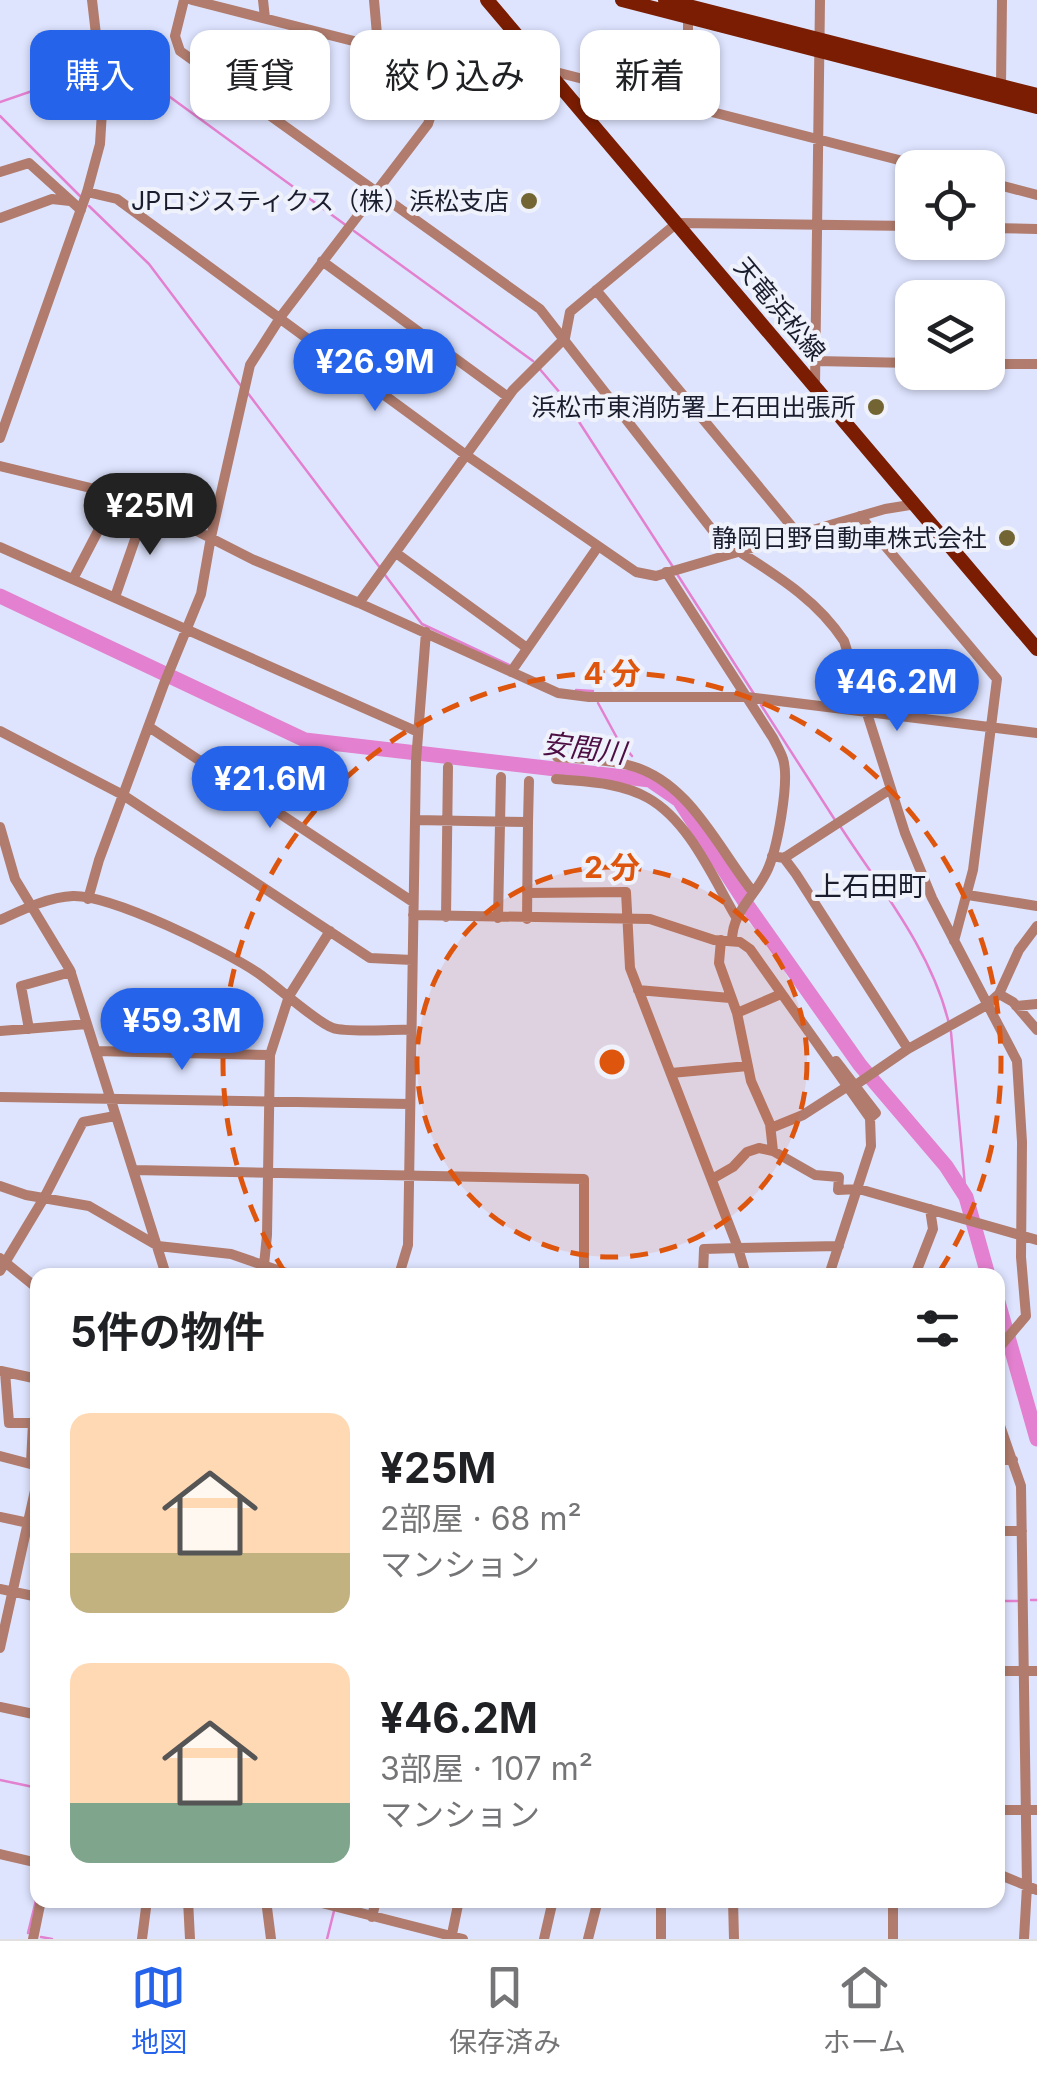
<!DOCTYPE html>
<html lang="ja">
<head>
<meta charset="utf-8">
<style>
  :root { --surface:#fff; --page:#f2f2f2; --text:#202124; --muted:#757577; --line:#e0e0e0; --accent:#2563eb }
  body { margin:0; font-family:Inter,"Noto Sans JP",sans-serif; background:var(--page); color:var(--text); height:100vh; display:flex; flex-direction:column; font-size:38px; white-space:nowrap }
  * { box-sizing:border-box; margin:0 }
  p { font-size:32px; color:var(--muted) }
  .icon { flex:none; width:55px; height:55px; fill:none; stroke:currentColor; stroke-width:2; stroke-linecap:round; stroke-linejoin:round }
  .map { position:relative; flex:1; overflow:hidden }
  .details { position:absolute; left:30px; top:1268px; width:975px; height:640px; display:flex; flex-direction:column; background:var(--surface); border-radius:20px; box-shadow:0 2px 8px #0004 }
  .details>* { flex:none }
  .hud { position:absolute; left:30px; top:30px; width:978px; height:90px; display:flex; gap:20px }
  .fabs { position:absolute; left:895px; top:150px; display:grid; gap:20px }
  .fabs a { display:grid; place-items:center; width:110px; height:110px; border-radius:20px; background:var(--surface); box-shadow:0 2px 8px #0004; font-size:50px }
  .price { position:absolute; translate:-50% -85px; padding:0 22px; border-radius:35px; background:var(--accent); color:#fff; font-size:32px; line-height:65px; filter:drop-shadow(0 2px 5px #0008) }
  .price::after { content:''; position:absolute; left:50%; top:60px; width:30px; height:22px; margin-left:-15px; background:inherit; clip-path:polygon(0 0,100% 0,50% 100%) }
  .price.current { background:#222; color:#fff }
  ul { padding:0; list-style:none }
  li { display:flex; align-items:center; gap:30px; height:250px; padding:0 40px }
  li span { display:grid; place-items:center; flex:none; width:280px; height:200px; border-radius:20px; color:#555 }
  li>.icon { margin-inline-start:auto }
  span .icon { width:120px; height:120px; fill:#fffc; stroke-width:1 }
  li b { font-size:42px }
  h2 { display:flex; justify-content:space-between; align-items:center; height:120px; padding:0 40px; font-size:42px }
  .pill { padding:0 35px; border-radius:20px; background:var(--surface); box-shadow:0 2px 8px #0004; font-size:35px; line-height:90px }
  .pill.current { background:var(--accent); color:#fff }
  .tab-bar { display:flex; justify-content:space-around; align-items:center; height:140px; border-top:2px solid var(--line); background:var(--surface); font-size:28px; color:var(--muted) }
  .tab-bar a { display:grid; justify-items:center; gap:5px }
  .tab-bar .current { color:var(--accent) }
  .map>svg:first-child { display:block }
</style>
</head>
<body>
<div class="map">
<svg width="1037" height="1939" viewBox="0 0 1037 1939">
  <rect width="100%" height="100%" fill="#dee4fe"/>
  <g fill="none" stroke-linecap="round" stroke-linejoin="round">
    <path stroke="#e380cf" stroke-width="2.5" d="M107 74 134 79 159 89 347 226
      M0 102 70 78 94 74
      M0 116 80 196
      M89 206 149 264 241 386
      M354 231 533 361
      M538 367 561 394 673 567
      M247 392 381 569
      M677 574 754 694
      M385 575 422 624 509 665
      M576 690 593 691
      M598 703 617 738 632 756
      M761 705 835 820
      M840 826C880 888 932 951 949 1024
      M951 1032 966 1197
      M1031 1600H1037
      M998 1601H1017
      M0 1780 38 1788
      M28 1933 38 1892
      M41 1937 52 1939
      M327 1939 334 1911"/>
    <path stroke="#e380cf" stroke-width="15" d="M0 596 305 740 650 780 679 800 747 905 860 1065 946 1166 966 1197 988 1275
      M998 1302 1037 1439"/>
    <path stroke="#b17c6e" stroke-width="10" d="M184 0 175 36 180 51 540 309 731 554
      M192 0 507 80 516 81 548 70 930 168
      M263 0 265 18
      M374 0 378 46
      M688 17V106
      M1001 86 1002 0
      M0 172 29 163 81 210
      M988 182 1037 195
      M87 192 117 199 466 455 636 572 656 576 885 509 916 504
      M0 218 52 199 70 201
      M988 228 1037 229
      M322 261 508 397
      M596 290 798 534
      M816 361 912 363
      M988 364H1037
      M815 386 820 0
      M0 438 87 192 100 144 103 95 92 0
      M0 466 132 498 254 560 359 603 558 693 589 697H747L1037 733
      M860 516 997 679 973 870 954 941
      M0 547 418 732
      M740 552C779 577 818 601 844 641L905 833 932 898 1017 1061 1022 1142 1021 1257 1026 1316 998 1349
      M396 553 527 648
      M666 572 773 738C776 744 781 752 783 759 790 781 777 852 766 873 754 897 732 912 732 941
      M73 579 98 531 102 490
      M115 597 147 505
      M359 603 513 390 565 338 570 312 677 223 912 226
      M511 672 597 548
      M149 727 413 902
      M0 731 123 795 370 958 412 960
      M557 757C581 759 606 759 628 765 689 780 717 847 753 892
      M556 779C586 782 620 782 648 798 689 821 713 878 736 917
      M415 820 528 822 527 919
      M528 822 529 781
      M0 827 15 879 70 970 166 1275
      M772 856 784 858 796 874 908 1049
      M784 858 889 790
      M527 893 626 892 630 968 738 1248 839 1246
      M968 895 1037 906
      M88 899 99 860 164 684 201 594 211 537 250 365 282 315 428 124 448 63
      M413 915 650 919 714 940 740 942 750 949 870 1118 871 1146 829 1275
      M446 917 448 767
      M498 918 501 777
      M0 920C22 910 48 897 73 896 112 895 224 950 258 973 274 984 319 1024 333 1028 348 1033 393 1029 411 1030
      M721 940 719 963 737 1013 751 1081 770 1124 773 1151
      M638 990 730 998
      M999 994 1013 1002 1037 1030
      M1016 1006 1037 1004
      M737 1013 781 994
      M29 1029 21 986 71 972
      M0 1031 87 1024
      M96 1051 270 1055
      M836 1061 876 1113 870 1118
      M671 1073 748 1066
      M857 1084 908 1049 987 1005 999 994 1019 950 1037 926
      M0 1097 410 1104
      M771 1128 803 1115 848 1086
      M133 1170 584 1179V1275
      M712 1179 733 1167 747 1152 759 1148 773 1151 815 1175 839 1177 838 1190 859 1189 1037 1240
      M0 1186 26 1195 89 1206 158 1246 231 1254 292 1275
      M0 1258 38 1289
      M0 1271 44 1198 83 1122 115 1116
      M263 1275 267 1235 270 1055 289 996 330 931
      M399 1275 408 1245 416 761 426 632
      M703 1275 704 1249 738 1248 746 1275
      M915 1275 933 1229 930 1209
      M1 1371 38 1379
      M5 1372 9 1423H33L31 1463
      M998 1420 1021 1486 1027 1886 1024 1939
      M0 1456 38 1466
      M998 1460H1013
      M0 1517 38 1525
      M998 1531H1022
      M0 1589 38 1597
      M0 1648 38 1477
      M998 1671H1037
      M0 1707 38 1715
      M998 1810H1037
      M0 1854 38 1863
      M998 1874 1037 1890
      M188 1900 190 1939
      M266 1900 271 1939
      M310 1900 463 1939
      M661 1900V1939
      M733 1900 734 1939
      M893 1900V1939
      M372 1917 376 1900
      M33 1939 41 1900
      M142 1939 147 1900
      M451 1939 459 1900
      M544 1939 553 1900
      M588 1939 598 1900"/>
    <path stroke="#7a1d02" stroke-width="14" d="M487 0 1037 649
      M622 0 1037 107
      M665 0 1037 95"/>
  </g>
  <circle cx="612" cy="1062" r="195" fill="#de560e" fill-opacity=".12"/>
  <g fill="none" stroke="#de560e" stroke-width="5" stroke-dasharray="18 12">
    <circle cx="612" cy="1062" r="195"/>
    <path d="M286 1274A389 389 0 1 1 938 1274"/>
  </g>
  <g fill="#736533" stroke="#f0f2fb" stroke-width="4">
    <circle cx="529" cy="201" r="10"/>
    <circle cx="876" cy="407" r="10"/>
    <circle cx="1007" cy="538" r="10"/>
  </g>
  <g text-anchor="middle" stroke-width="8" stroke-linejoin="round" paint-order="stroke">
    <g font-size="25" fill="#1a1d2d" stroke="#f0f2fb" text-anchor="end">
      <text x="509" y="210">JPロジスティクス（株）浜松支店</text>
      <text x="856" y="416">浜松市東消防署上石田出張所</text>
      <text x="987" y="547">静岡日野自動車株式会社</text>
    </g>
    <g font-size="25" fill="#1a1d2d" stroke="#f0f2fb">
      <text transform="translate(780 309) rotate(50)" y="9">天竜浜松線</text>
    </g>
    <g font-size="28" font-style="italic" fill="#4d0f43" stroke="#f0f2fb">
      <text transform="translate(584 748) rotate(7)" y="10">安間川</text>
    </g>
    <g font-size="28" fill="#1a1d2d" stroke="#f0f2fb">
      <text x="870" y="896">上石田町</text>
    </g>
  </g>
  <circle cx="612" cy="1062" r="15" fill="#de560e" stroke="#f0f2fb" stroke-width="5"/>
  <g font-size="30" text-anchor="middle" font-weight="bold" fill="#de560e" stroke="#f0f2fb" stroke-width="8" stroke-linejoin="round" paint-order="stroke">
    <text x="612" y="684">4 分</text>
    <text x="612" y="878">2 分</text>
  </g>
</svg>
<div class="fabs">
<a><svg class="icon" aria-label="locate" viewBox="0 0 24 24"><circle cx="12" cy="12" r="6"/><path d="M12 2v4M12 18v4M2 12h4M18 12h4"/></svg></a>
<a><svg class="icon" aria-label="layers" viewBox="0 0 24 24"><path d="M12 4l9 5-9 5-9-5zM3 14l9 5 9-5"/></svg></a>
</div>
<b class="price" style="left:375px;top:414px">¥26.9M</b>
<b class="price current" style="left:150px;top:558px">¥25M</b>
<b class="price" style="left:897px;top:734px">¥46.2M</b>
<b class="price" style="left:270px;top:831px">¥21.6M</b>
<b class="price" style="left:182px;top:1073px">¥59.3M</b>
<div class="hud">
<a class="pill current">購入</a>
<a class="pill">賃貸</a>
<a class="pill">絞り込み</a>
<a class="pill">新着</a>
</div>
<section class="details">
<h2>5件の物件<svg class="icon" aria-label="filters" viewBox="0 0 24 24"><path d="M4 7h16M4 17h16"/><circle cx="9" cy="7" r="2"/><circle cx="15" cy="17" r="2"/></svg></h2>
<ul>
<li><span style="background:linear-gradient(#ffd9b3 70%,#c2b280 0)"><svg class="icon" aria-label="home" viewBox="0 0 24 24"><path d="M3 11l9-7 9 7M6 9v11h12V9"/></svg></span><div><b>¥25M</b><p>2部屋 · 68 m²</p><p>マンション</p></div></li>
<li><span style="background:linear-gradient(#ffd9b3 70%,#7fa58c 0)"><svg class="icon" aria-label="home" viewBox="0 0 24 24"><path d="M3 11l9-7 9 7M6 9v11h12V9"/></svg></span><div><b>¥46.2M</b><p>3部屋 · 107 m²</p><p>マンション</p></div></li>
</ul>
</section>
</div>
<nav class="tab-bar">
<a class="current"><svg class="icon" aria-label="map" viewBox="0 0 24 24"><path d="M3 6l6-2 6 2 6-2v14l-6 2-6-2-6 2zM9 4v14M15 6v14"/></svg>地図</a>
<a><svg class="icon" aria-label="saved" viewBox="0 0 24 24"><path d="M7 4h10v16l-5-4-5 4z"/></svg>保存済み</a>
<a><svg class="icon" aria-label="home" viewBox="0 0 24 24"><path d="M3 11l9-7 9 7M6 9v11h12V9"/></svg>ホーム</a>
</nav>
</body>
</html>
